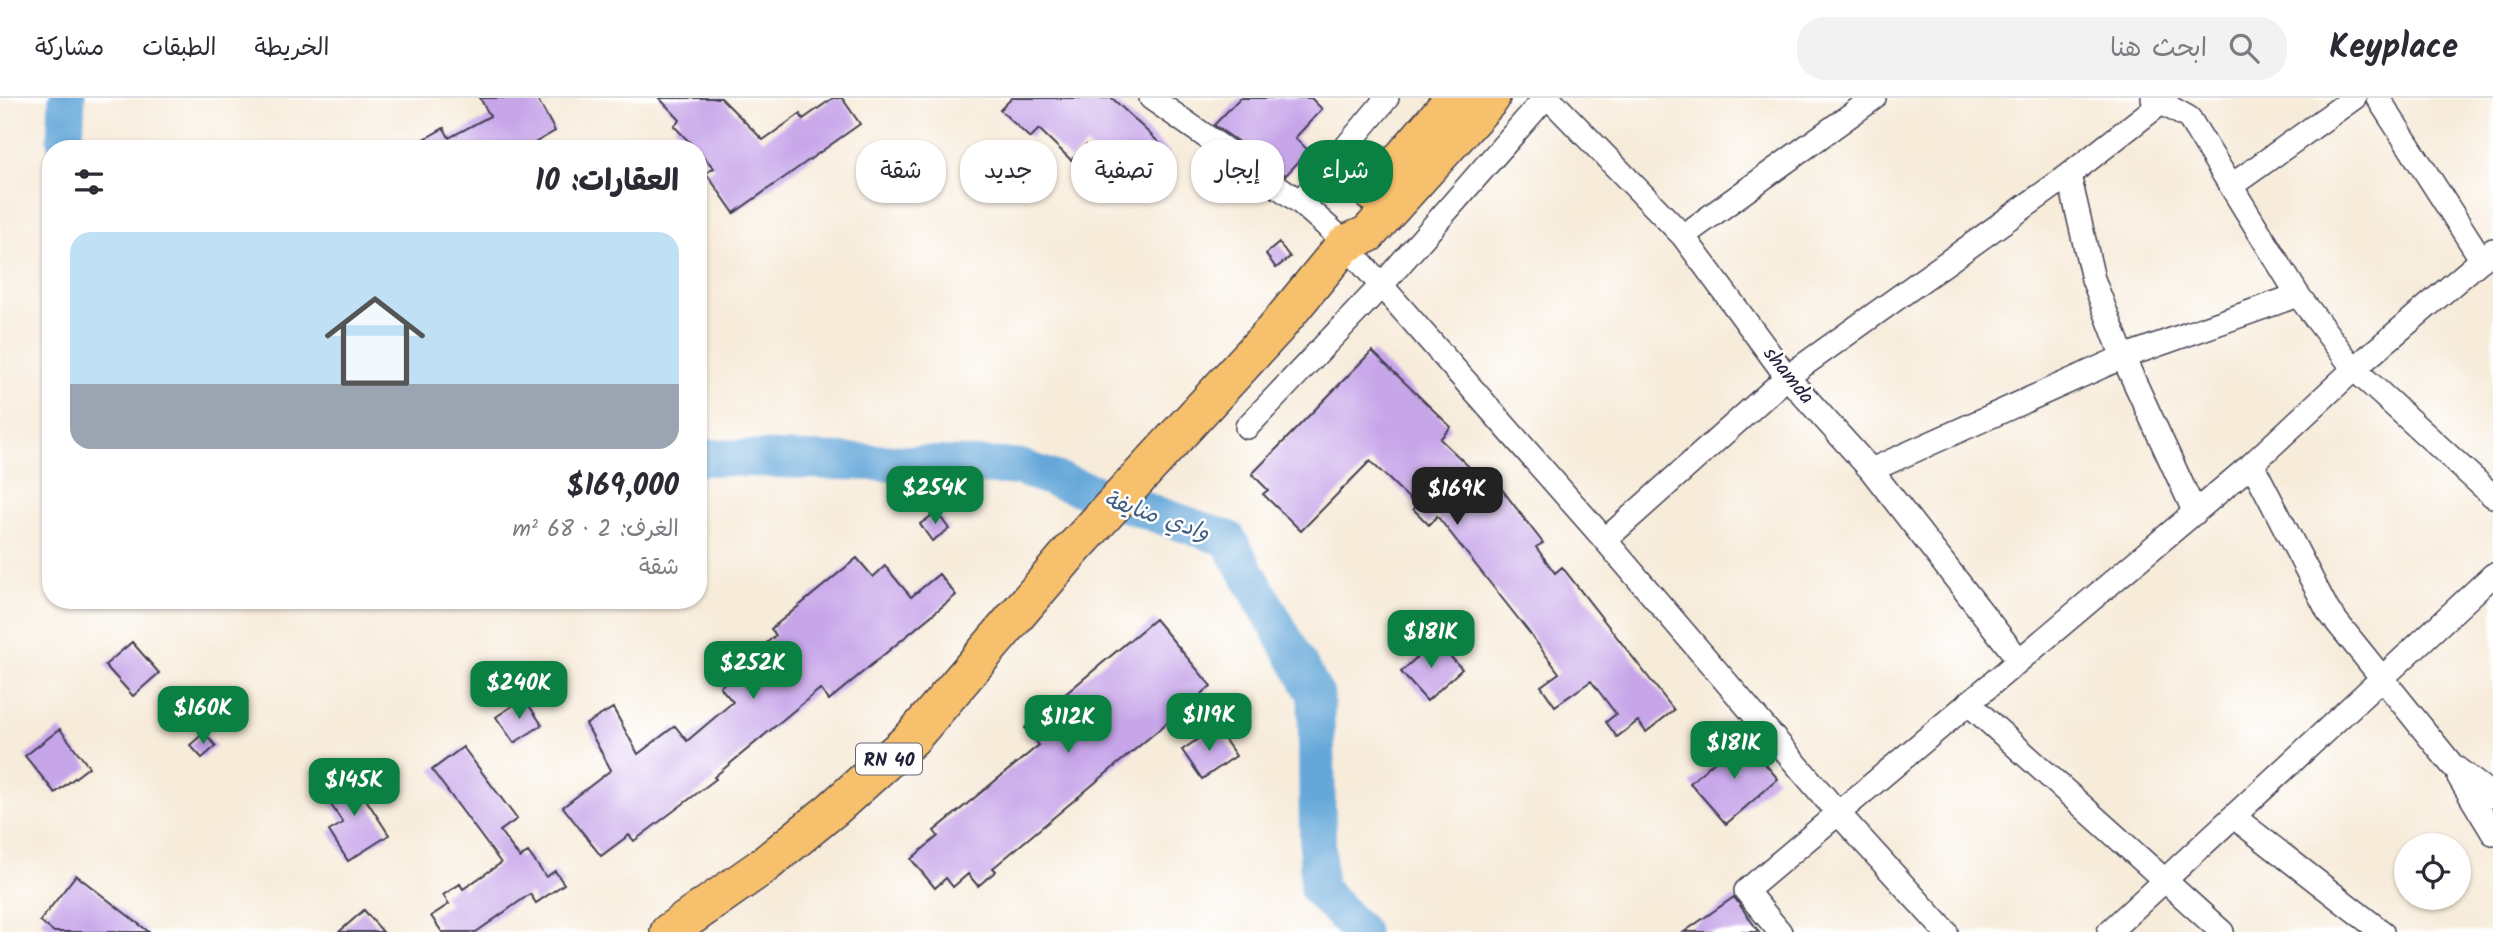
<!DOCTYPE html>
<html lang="ar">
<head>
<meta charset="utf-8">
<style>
  :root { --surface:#fff; --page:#f2f2f3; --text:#2b2b33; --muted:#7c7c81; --line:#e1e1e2; --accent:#0b8043 }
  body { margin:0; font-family:Kalam,"Playpen Sans Arabic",sans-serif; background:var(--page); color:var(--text); direction:rtl; height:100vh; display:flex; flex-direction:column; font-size:26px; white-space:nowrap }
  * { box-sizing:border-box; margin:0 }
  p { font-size:23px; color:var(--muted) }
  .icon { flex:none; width:38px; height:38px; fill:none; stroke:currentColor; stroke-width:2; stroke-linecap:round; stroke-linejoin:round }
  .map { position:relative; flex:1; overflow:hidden; direction:ltr }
  .sheet { position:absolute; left:42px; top:42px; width:665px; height:469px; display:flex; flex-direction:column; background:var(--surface); border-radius:28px; box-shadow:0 2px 5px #0004; direction:rtl }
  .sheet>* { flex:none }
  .guide { position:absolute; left:728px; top:42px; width:665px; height:63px; direction:rtl; display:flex; gap:14px }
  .controls { position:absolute; left:2394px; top:735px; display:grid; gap:14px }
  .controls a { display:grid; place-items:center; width:77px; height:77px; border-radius:50%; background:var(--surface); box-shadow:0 2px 5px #0004; font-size:35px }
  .price { position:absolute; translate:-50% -60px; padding:0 16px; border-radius:14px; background:var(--accent); color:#fff; font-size:23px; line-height:46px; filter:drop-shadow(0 2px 4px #0008) }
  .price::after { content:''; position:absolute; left:50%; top:42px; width:21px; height:16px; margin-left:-10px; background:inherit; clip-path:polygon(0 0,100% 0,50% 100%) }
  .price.on { background:#222; color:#fff }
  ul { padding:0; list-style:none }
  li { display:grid; align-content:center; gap:14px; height:371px; padding:0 28px }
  li span { display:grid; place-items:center; height:217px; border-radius:21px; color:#555 }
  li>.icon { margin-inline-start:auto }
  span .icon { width:126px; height:126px; fill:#fffc; stroke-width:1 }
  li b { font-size:30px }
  h2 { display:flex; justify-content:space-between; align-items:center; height:84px; padding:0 28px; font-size:30px }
  .pill { padding:0 24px; border-radius:28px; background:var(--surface); box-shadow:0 2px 5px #0004; font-size:24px; line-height:63px }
  .pill.on { background:var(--accent); color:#fff }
  header { display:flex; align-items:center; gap:42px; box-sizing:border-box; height:98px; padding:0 35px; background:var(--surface); border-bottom:2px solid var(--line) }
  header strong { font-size:33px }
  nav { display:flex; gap:38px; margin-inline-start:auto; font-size:24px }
  .search { width:490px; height:63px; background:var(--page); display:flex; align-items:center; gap:18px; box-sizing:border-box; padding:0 24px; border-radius:28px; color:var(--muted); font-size:26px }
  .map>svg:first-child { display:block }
</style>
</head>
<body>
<header>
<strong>Keyplace</strong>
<div class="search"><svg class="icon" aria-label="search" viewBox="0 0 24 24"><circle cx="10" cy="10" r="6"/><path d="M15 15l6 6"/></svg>ابحث هنا</div>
<nav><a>الخريطة</a><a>الطبقات</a><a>مشاركة</a></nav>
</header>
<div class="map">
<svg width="2493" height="834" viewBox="0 0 2493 834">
  <rect width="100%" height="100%" fill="#fff"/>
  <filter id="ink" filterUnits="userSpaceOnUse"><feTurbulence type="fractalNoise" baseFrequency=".0143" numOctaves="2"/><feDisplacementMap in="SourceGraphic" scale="14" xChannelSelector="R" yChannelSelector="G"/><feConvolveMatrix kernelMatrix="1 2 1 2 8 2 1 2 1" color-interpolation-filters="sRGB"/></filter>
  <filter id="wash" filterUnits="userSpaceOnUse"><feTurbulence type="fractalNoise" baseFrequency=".00686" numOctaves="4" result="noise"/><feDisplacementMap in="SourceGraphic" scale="28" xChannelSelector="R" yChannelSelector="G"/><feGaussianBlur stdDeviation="1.57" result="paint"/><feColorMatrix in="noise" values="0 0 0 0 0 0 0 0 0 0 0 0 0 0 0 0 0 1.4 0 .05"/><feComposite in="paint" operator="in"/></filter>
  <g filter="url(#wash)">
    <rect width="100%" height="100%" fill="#f7ebd9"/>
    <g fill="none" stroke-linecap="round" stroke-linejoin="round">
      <path stroke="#65a7d9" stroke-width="37" d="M67 0 65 41 67 51
        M698 359 1019 369 1228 441 1316 597 1318 791 1360 834"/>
    </g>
    <g id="blocks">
      <path fill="#c7a5e9" d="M480 0H537L555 33 524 51H407L444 30 449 40 490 18Z
        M659 0H721L763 42 800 16 803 21 833 0H842L860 26 734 115 706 75 714 70 674 28 680 22Z
        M1012 0H1112L1170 55 1134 92 1086 47 1071 62 1039 31 1030 40 1000 12Z
        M1240 0H1311L1322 11 1295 40 1309 53 1286 77 1214 27Z
        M1279 145 1290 159 1276 170 1266 156Z
        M1372 253 1451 329 1440 341 1491 390 1497 385 1543 445 1536 449 1555 475 1562 469 1674 612 1646 634 1638 623 1617 639 1606 624 1616 616 1591 583 1555 608 1541 588 1559 575 1528 533 1437 418 1429 427 1413 411 1416 407 1370 363 1301 433 1263 396 1268 392 1252 376Z
        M937 414 949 431 932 443 920 426Z
        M857 460 873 479 885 468 911 499 939 476 956 497 829 602 820 591 714 679 716 681 634 743 629 737 601 758 563 709 611 672 586 626 613 610 638 656 675 628 687 643 733 604 720 589 735 576 745 588 771 567 758 552 776 537 771 531Z
        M1155 521 1211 588 993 770 996 773 978 788 968 776 953 789 946 780 935 790 911 761 938 738 934 733 1039 647 1025 630Z
        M1435 542 1462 571 1427 603 1401 574Z
        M132 544 159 575 133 598 105 567Z
        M524 600 542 627 514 645 496 619Z
        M1216 629 1236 658 1202 681 1182 652Z
        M60 631 89 669 55 695 25 658Z
        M204 635 216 648 202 660 190 647Z
        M1742 639 1778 681 1726 726 1690 685Z
        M463 649 517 721 500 733 520 760 528 754 546 779 555 773 564 786 536 805 530 796 476 834H442L431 818 449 806 443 797 460 786 463 791 501 765 432 672Z
        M349 675 389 737 348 763 329 733 343 725 322 693Z
        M76 777 149 834H54L40 823Z
        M1734 799 1759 834H1684Z
        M364 812 383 834H339Z"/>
    </g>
  </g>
  <g filter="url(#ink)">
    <use href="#blocks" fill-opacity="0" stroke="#424053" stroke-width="2"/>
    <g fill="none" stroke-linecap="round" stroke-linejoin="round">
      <g stroke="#424053" stroke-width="26">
        <path id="minor" d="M1151 0 1300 104 1337 137 1605 442 1838 715 1946 834
          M1549 0 1683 138 1787 279 1871 372 2019 562
          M2153 0 2189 20 2298 197 2354 271 2493 398
          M2378 0 2482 162
          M2069 77 2093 181 2123 259 2195 415
          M2231 88 2354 0
          M1300 104 1387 0
          M1683 138 1874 0
          M1247 329 1381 188 1545 0
          M2252 366 2328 513 2452 667 2493 698
          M1871 372 2123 259 2298 197
          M1605 442 1787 279 2069 77 2161 5
          M1968 605 2222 834
          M2459 679 2493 735
          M2234 719 2382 834
          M1780 834 1746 793 2252 366 2354 271 2493 152
          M2109 834 2493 477"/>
      </g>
      <g stroke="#424053" stroke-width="40">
        <path id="primary" d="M1372 95 1454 0
          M669 834 763 768 833 711 912 640 1073 451 1276 230 1345 146 1368 136 1491 0"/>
      </g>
      <use href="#minor" stroke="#fff" stroke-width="23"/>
      <use href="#primary" stroke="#f7c06c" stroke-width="37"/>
    </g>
  </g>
  <g text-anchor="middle" stroke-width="5" stroke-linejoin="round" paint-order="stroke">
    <rect fill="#fff" stroke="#646476" stroke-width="2" x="856" y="645.5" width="66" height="31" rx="5"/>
    <g font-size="19" font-weight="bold" fill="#22223b">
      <text x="889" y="668">RN 40</text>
    </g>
    <g font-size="21" fill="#22223b" stroke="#fff">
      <text transform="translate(1789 277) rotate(51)" y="7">shamda</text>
    </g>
    <g font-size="23" font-style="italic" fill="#405e82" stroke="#fff">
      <text transform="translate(1157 417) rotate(19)" y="8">وادي منايفة</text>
    </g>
  </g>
</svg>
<div class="controls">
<a><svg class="icon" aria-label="locate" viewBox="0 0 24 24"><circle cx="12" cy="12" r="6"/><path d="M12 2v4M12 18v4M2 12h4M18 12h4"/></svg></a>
</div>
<b class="price" style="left:935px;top:428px">$254K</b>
<b class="price on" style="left:1457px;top:429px">$169K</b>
<b class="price" style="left:1431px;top:572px">$181K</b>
<b class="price" style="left:753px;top:603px">$252K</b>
<b class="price" style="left:519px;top:623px">$240K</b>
<b class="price" style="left:203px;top:648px">$160K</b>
<b class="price" style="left:1209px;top:655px">$119K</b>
<b class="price" style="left:1068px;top:657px">$112K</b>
<b class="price" style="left:1734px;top:683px">$181K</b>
<b class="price" style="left:354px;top:720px">$145K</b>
<div class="guide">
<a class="pill on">شراء</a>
<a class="pill">إيجار</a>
<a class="pill">تصفية</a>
<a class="pill">جديد</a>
<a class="pill">شقة</a>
</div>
<section class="sheet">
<h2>العقارات: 10<svg class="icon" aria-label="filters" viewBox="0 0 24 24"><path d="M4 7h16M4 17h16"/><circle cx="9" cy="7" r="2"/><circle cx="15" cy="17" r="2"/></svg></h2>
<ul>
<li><span style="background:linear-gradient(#bfe0f5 70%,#9aa5b1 0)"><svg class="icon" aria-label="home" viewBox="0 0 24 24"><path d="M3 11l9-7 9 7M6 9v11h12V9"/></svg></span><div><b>$169,000</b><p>الغرف: 2 · 68 m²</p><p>شقة</p></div></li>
</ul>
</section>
</div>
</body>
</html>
